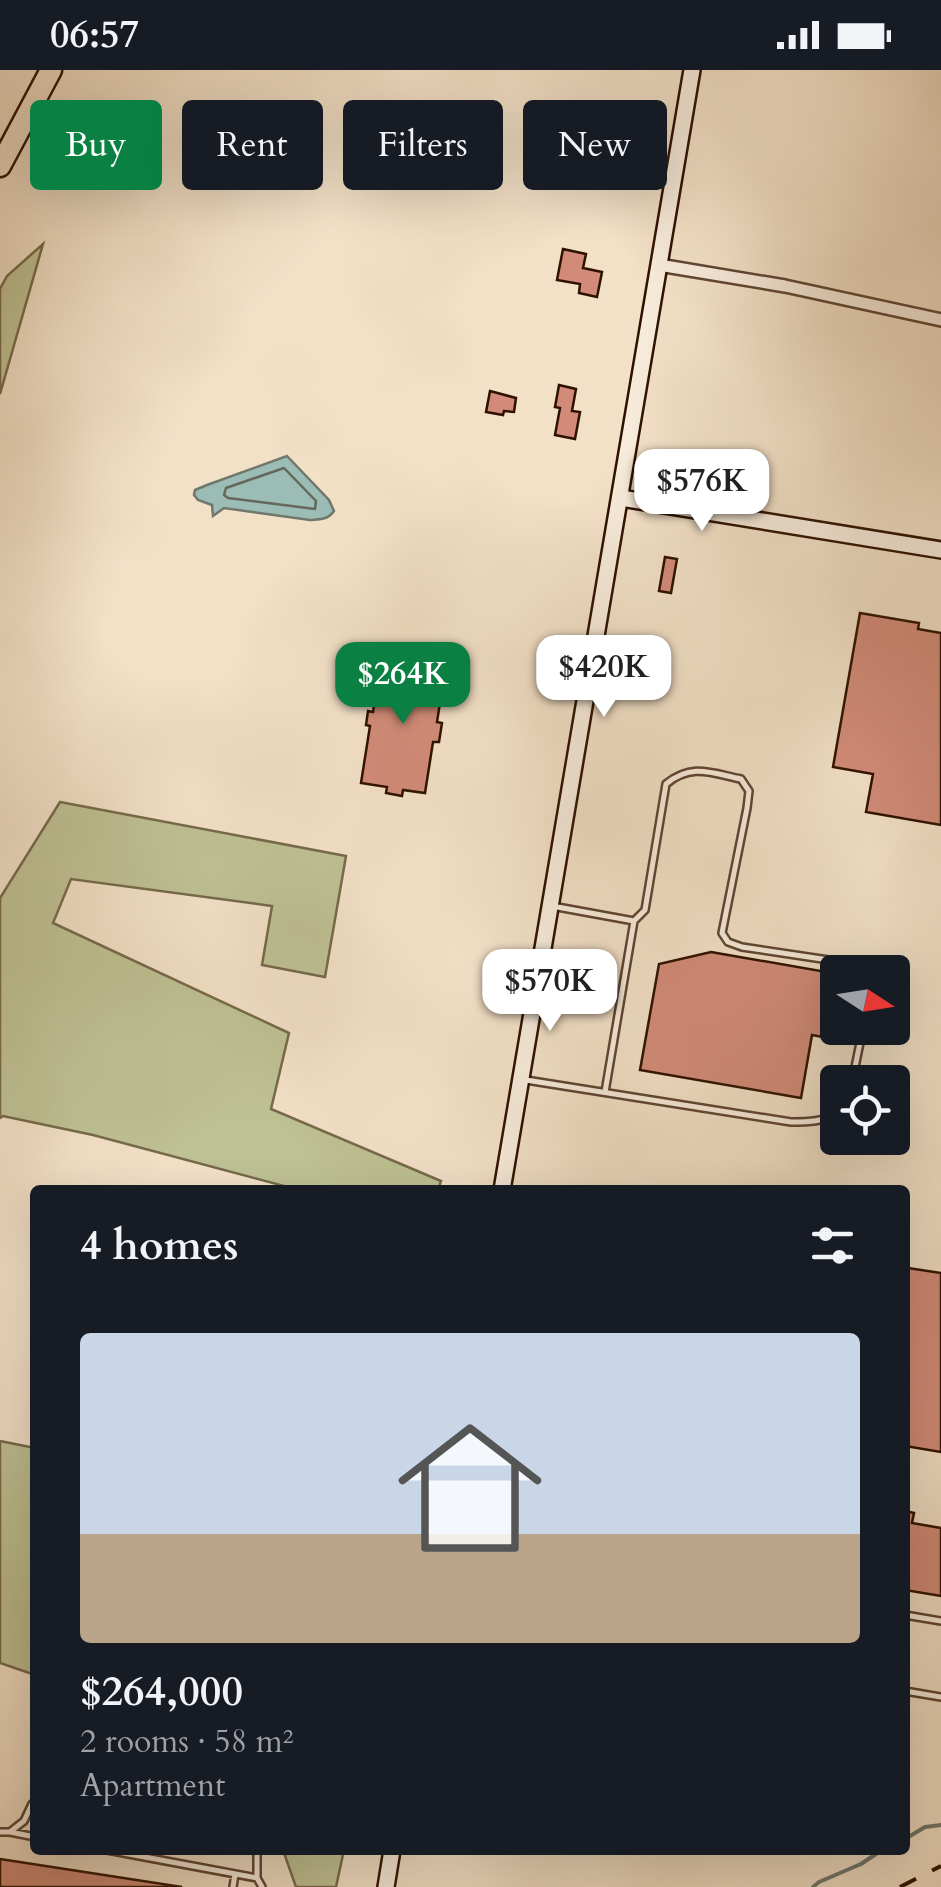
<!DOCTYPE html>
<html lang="en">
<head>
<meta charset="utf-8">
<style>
  :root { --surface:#171b24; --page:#20242c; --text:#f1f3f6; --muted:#9ea1a6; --line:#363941; --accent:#0b8043 }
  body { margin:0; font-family:Cardo,serif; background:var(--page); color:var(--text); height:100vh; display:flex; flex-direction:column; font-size:38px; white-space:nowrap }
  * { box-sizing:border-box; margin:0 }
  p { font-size:32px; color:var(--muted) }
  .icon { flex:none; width:55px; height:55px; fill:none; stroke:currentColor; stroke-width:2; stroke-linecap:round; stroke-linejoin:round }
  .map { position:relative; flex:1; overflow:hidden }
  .panel { position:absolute; left:30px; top:1115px; width:880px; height:670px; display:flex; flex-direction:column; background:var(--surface); border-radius:10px; box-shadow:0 10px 40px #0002 }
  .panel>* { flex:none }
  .guide { position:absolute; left:30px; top:30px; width:882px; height:90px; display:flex; gap:20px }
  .needle { width:65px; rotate:102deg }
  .buttons { position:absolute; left:820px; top:885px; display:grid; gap:20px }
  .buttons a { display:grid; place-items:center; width:90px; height:90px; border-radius:10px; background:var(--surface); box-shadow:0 10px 40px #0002; font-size:50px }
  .price { position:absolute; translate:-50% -85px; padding:0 22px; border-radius:20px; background:#fff; color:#222; font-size:32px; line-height:65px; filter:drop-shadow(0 2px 5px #0008) }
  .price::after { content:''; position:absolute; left:50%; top:60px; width:30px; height:22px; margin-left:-15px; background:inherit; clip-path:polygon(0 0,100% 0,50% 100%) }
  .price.selected { background:var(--accent); color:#fff }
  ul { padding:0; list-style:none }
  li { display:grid; align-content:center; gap:20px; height:530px; padding:0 50px }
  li+li { border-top:2px solid var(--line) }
  li span { display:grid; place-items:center; height:310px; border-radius:10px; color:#555 }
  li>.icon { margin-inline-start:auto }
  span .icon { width:180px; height:180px; fill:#fffc; stroke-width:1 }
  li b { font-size:42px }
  h2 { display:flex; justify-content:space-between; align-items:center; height:120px; padding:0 50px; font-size:42px }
  .tag { padding:0 35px; border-radius:10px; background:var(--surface); box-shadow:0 10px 40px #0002; font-size:35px; line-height:90px }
  .tag.selected { background:var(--accent); color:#fff }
  .status { display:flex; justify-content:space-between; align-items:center; height:70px; padding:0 50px; background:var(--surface); direction:ltr }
  .status svg { height:28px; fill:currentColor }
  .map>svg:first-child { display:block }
</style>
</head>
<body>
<div class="status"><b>06:57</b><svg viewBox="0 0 49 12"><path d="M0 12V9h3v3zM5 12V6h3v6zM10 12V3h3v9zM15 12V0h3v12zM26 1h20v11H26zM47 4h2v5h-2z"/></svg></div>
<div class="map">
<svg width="941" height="1817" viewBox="0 0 941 1817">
  <rect width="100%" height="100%" fill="#f2e0c7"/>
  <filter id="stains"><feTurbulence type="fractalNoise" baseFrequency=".002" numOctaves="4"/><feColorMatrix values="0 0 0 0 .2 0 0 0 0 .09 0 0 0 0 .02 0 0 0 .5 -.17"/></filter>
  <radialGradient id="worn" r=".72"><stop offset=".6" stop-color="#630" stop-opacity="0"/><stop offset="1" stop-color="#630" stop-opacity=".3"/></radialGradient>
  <path fill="#bec193" stroke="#76694a" stroke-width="2.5" d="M43 174 0 324V219L7 206Z
    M60 732 346 786 325 907 262 895 272 836 71 809 53 853 289 963 271 1039 441 1111 438 1120H299L93 1065 3 1046 0 1048V828Z
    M0 1371 35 1378V1605L0 1593Z
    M283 1780H344L336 1817H296Z"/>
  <path fill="#9bbdb6" stroke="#70786d" stroke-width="2.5" d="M287 386 329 430 334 441C328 450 320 449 310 450L224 438 213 446 212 435 198 430 194 425 195 420 207 415Z"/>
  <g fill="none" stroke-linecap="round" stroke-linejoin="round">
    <path stroke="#65675b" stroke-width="2.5" d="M284 398 316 431 315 439 228 428 224 425 226 418Z"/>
    <path stroke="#70786d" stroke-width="4" d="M905 1769 925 1757 941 1755
      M813 1817 819 1812 861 1794 882 1780"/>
  </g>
  <path fill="#d18b78" stroke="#2f1100" stroke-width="2.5" d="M563 179 586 184 583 198 602 202 597 227 579 223 580 214 557 210Z
    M559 315 576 319 572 341 580 342 575 369 555 365 560 338 555 337Z
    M490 321 516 328 514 342 504 341 503 345 486 342Z
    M665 487 677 489 671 523 659 521Z
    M860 543 919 553 918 559 941 563V755L866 742 873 704 833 697Z
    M409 588 424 590 423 597 445 601 437 652 442 653 439 672H433L425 723 403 720 402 726 386 723 387 717 361 713 370 656 366 655 368 641 373 642 381 590 408 595Z
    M711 882 838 904V958H846L844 971 812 965 801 1028 640 1000 659 894Z
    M908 1198 941 1203V1382L905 1376V1214Z
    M905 1441 914 1443 912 1453 941 1458V1526L905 1520Z
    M0 1789 182 1817H0Z"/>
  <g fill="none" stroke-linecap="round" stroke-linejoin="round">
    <g stroke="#604532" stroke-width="10">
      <path id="lane" d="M552 836 634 851 645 840 666 714C692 693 711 703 741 709L749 721 747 738 722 863 728 872 742 877 862 895 867 902
        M526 1010 791 1052C807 1052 825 1052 838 1042
        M852 1012 863 958
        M605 1022 634 851
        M905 1545 941 1551
        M905 1621 941 1627
        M0 1762H10L24 1751 32 1734 35 1732
        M10 1762 35 1767
        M107 1780 257 1808
        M257 1780V1808L262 1817
        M233 1817 235 1804"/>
    </g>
    <g stroke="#604532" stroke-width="16">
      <path id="street" d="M659 195 785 216 941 250"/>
    </g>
    <g stroke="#2f1100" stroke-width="20">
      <path id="secondary" d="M621 428 941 480
        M502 1120 692 0
        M386 1817 392 1780"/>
    </g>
    <g stroke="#2f1100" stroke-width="25">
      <path id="highway" d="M0 96 51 0"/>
    </g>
    <use href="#lane" stroke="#f7ebdb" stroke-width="5"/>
    <use href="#street" stroke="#f7ebdb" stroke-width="11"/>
    <use href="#secondary" stroke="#f7ebdb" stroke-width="15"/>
    <use href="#highway" stroke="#f2e0c7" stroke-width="20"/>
    <path stroke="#2f1100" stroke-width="4" stroke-dasharray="18 18" stroke-linecap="butt" d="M900 1817 941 1796"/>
  </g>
  <rect width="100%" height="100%" filter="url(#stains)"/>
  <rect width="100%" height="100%" fill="url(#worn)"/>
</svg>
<div class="buttons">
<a><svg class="needle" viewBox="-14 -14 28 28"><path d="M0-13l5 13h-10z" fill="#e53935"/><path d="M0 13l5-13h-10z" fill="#9ea1a6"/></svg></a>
<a><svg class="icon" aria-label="locate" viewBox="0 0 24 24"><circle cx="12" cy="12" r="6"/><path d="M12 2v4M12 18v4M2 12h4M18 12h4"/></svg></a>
</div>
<b class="price" style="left:702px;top:464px">$576K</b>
<b class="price" style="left:604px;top:650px">$420K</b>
<b class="price selected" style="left:403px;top:657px">$264K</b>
<b class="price" style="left:550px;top:964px">$570K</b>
<div class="guide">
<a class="tag selected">Buy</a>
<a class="tag">Rent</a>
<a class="tag">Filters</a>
<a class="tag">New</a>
</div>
<section class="panel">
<h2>4 homes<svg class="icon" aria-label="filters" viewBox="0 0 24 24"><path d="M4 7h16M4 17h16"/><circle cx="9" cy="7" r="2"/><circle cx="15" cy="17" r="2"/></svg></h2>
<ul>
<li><span style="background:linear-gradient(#c9d6e8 65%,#b9a48a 0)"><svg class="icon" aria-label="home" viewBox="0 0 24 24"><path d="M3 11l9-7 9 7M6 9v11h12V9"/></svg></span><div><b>$264,000</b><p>2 rooms · 58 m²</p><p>Apartment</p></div></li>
</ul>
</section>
</div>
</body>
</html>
